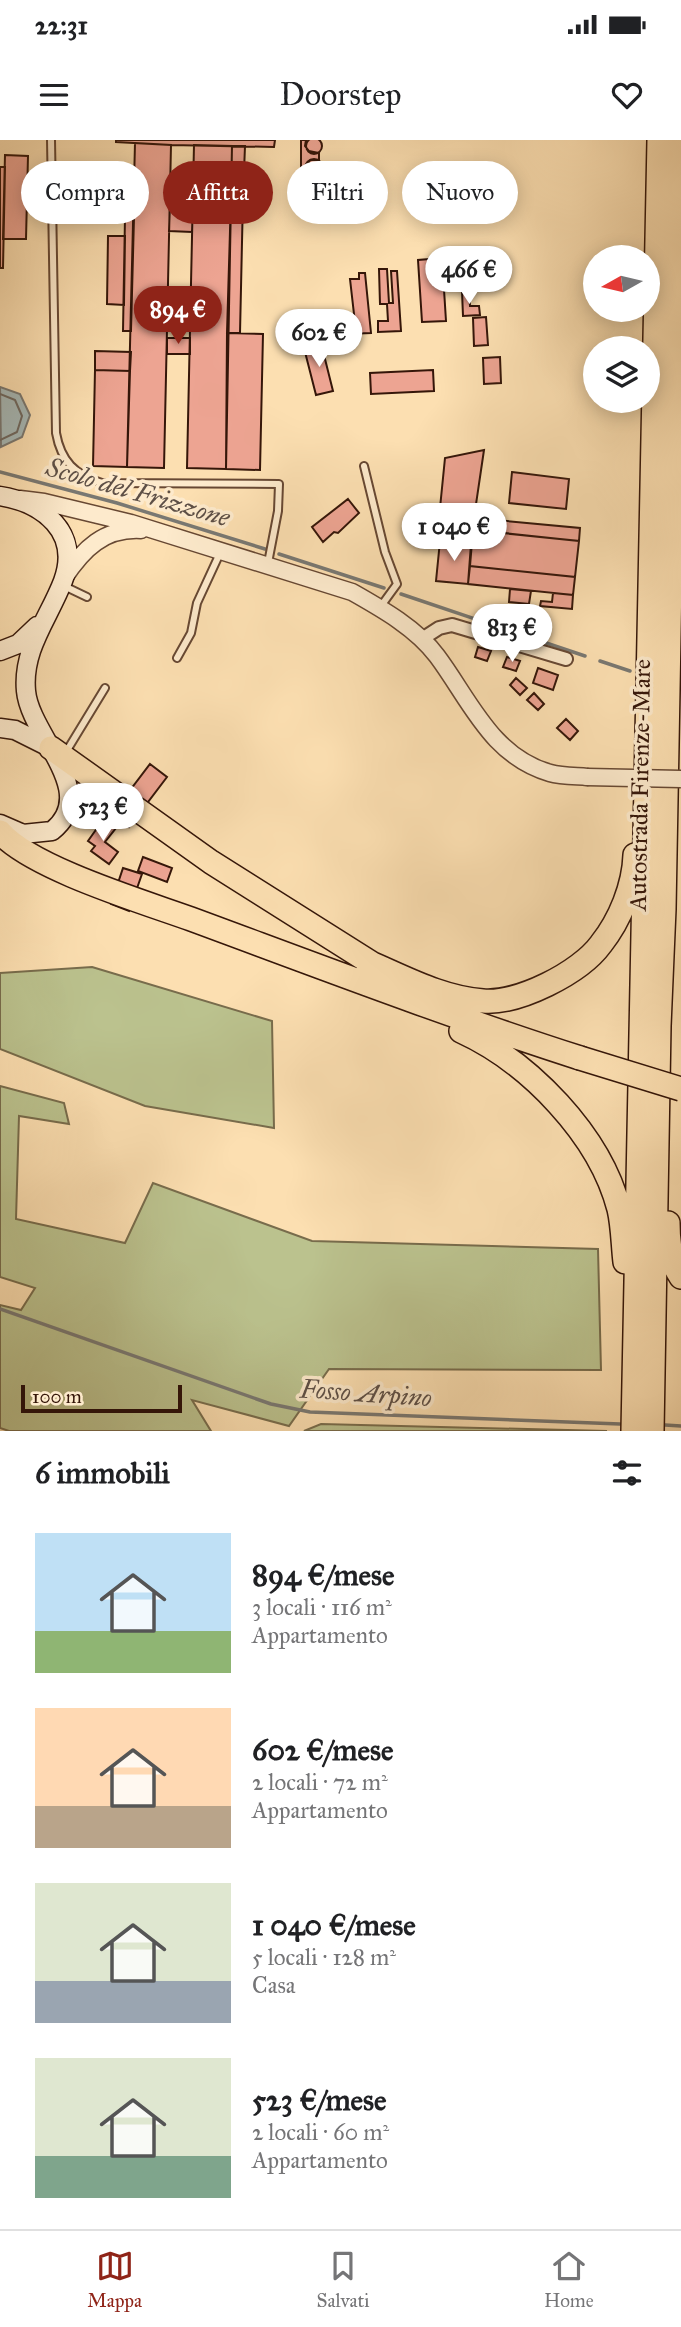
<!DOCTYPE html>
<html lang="it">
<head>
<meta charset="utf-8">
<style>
  :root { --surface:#fff; --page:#f6f6f6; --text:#202124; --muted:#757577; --line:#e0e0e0; --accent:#8f2418 }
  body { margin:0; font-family:"IM FELL Great Primer",serif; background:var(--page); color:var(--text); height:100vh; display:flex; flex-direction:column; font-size:26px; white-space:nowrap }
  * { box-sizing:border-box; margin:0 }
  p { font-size:23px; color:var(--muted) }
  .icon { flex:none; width:38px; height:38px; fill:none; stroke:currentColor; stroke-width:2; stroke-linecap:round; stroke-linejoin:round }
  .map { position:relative; height:1291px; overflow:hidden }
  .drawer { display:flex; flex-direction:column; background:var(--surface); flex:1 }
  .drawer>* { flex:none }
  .hud { position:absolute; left:21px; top:21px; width:640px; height:63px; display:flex; gap:14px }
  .needle { width:46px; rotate:262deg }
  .buttons { position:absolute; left:583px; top:105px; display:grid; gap:14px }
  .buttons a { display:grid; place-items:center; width:77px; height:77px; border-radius:50%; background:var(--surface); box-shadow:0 4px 18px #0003; font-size:35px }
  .scale { position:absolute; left:21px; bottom:18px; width:161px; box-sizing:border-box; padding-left:7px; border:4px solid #351609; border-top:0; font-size:19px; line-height:24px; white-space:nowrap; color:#351609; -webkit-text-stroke:5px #fdeacc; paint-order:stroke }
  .price { position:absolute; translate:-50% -60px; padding:0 16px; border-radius:24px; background:#fff; color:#222; font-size:23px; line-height:46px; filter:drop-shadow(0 2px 4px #0008) }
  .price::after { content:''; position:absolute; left:50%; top:42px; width:21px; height:16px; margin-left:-10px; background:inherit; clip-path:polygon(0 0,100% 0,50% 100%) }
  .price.selected { background:var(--accent); color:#fff }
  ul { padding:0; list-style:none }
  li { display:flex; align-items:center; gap:21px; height:175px; padding:0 35px }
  li span { display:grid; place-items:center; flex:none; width:196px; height:140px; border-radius:0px; color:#555 }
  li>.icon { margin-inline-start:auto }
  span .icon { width:84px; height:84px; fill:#fffc; stroke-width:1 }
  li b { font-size:30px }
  h2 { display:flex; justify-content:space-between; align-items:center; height:84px; padding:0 35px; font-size:30px }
  .tag { padding:0 24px; border-radius:32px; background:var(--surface); box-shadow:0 4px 18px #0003; font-size:24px; line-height:63px }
  .tag.selected { background:var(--accent); color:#fff }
  .status { display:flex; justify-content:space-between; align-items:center; height:49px; padding:0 35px; background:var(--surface); direction:ltr }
  .status svg { height:19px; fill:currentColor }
  header { display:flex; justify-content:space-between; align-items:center; height:91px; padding:0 35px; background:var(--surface); font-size:32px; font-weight:600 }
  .menu { display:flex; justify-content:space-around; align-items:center; height:98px; border-top:2px solid var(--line); background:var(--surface); font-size:19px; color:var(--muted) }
  .menu a { display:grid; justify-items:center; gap:4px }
  .menu .selected { color:var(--accent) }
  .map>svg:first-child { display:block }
</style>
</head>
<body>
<div class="status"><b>22:31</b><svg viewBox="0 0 49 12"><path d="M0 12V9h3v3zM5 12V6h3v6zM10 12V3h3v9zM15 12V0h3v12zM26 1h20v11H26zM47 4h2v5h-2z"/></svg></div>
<header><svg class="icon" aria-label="menu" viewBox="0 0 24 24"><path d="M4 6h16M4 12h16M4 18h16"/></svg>Doorstep<svg class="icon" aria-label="heart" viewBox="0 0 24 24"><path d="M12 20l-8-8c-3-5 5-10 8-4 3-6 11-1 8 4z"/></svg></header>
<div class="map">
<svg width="681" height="1291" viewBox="0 0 681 1291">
  <rect width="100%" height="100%" fill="#fcdfb1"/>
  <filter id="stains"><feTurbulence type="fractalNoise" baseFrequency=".00286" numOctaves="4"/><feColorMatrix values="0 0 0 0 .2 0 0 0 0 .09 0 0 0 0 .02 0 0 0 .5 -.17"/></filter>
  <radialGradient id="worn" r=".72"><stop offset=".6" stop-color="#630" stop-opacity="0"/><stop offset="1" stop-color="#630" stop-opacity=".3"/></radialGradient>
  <path fill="#bbc28e" stroke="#786c4c" stroke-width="2" d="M92 827 272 881 274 988 145 966 0 909V833Z
    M0 946 64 963 69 984 19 976 16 1079 125 1103 153 1043 312 1101 598 1109 601 1230 329 1229 289 1286 192 1260 211 1291H9L0 1288V1165L21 1170 35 1148 0 1137Z
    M321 1284 607 1291H304Z"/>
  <path fill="#a6b9b8" stroke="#797872" stroke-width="2" d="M0 247 20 254 30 275 22 297 1 307Z"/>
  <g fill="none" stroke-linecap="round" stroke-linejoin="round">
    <path stroke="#6e6860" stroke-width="2" d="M0 254 15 260 22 276 17 292 0 300"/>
    <path stroke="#797872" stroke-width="3.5" d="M0 332 117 363 265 409
      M279 414 384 448
      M401 454 585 516
      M600 521 630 531
      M0 1169 271 1264 310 1272 620 1284
      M665 1285 681 1286"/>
  </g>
  <path fill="#eda492" stroke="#351609" stroke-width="2" d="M306 6a8 8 0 1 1 16 0a8 8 0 1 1-16 0Z
    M116 0H275L274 7 171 5 116 2Z
    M301 0H306L305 6 309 11 319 13V20H310L305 30H301Z
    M135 3 171 5 164 328 127 327Z
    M194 5 232 6 226 329 187 328Z
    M232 6H245L243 57H231Z
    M5 15 28 16 26 99H3Z
    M305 28a9 9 0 1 1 18 0a9 9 0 1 1-18 0Z
    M0 27H5L3 128H0Z
    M110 43H124V65H110Z
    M231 57H243L240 193H227Z
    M170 64 193 65 192 92 169 91Z
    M125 77H134L131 191H123Z
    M108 96H125L124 165 107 164Z
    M442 118 446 181 422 182 418 120Z
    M379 129H387L389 163H393L391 131H397L401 191 378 192V181H388L387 164H380Z
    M359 133H365L371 193 346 194V183H355L350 139H359Z
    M462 151H469L470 166H479L480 175 463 176Z
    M486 177 488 205 474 206 473 178Z
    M227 193 263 194 260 330 226 329Z
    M167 198H190V214H167Z
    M321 203 333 251 316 255 304 208Z
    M95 211 131 212 130 231 95 230Z
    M500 217 501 243 484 244 483 218Z
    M95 230 130 231 127 327 93 326Z
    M433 230 434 251 371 254 370 233Z
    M484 310 475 371 440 368 445 318Z
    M512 332 569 339 566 369 509 363Z
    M348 359 359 373 338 393 334 392 323 402 312 387Z
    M496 380 580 388 579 401 495 392Z
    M441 387 473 390 471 404 440 401Z
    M473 390 579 401 575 437 470 426Z
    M440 401 471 404 468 444 436 441Z
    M470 426 575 437 573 455 468 444Z
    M510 449 531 451 529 464 509 462Z
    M553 453 573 455 572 469 540 466 541 461 552 462Z
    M478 507 491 511 487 521 475 517Z
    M507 517 520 521 516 531 503 527Z
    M538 528 558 535 553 550 533 543Z
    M516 538 527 548 520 555 510 545Z
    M534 553 544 564 538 570 527 560Z
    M566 579 578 591 570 600 557 588Z
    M150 624 167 637 129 687 112 674Z
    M106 682 116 688 105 702 118 712 109 724 91 711 95 706 88 701 100 684 103 686Z
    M143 717 172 728 167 742 138 731Z
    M123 728 142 734 129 771 111 764Z"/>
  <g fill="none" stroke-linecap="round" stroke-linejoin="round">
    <g stroke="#674833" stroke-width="10">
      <path id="service" d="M51 0 56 293C61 321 75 335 102 343L279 344 278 371 268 423
        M364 326 385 412 397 444 381 466
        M64 446 87 457
        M177 518 191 493 197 463 221 411
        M66 612 105 548"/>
    </g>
    <g stroke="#674833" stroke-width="16">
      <path id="minor" d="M422 499 439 488 452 485 566 519"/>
    </g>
    <g stroke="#674833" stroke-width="19">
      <path id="tertiary" d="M20 359 44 362 131 383 352 452C382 469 416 488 437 516 470 560 491 616 550 633 561 636 575 636 587 637
        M64 438C83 409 104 388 141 390"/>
    </g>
    <g stroke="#351609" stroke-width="21">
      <path id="secondary" d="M0 356C43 363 81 392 63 441 49 478 22 509 26 551 30 596 101 652 52 691L23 694 0 684
        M0 511 18 504 37 486
        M0 588 15 590 47 606"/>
    </g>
    <g stroke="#351609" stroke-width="26">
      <path id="motorway" d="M51 608 211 722 379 828
        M0 692C31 728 144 762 191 779 321 827 449 876 580 918
        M366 821C404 837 441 858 483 861 518 864 580 833 601 804 620 780 634 746 635 715
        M461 891C529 922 600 995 619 1069 623 1086 623 1105 625 1122
        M668 1083C668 1102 670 1121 681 1137
        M633 1291 659 0
        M652 1291 659 886 664 769 678 0"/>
    </g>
    <use href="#service" stroke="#fdeacc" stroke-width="6"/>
    <use href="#minor" stroke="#fdeacc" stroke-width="12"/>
    <use href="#tertiary" stroke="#fdeacc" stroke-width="16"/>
    <use href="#secondary" stroke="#fdeacc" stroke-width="18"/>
    <use href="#motorway" stroke="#fcdfb1" stroke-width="23"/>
    <g stroke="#674833" stroke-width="19" stroke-linecap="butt">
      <path id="tertiary-bridge" d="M587 637 681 639"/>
    </g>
    <g stroke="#351609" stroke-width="26" stroke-linecap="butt">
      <path id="motorway-bridge" d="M580 918 681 949"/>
    </g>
    <use href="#tertiary-bridge" stroke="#fdeacc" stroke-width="16"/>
    <use href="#motorway-bridge" stroke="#fcdfb1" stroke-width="23"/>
  </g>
  <g text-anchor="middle" stroke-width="7" stroke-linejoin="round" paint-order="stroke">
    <g font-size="24" fill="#351609" stroke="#fdeacc">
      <text transform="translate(640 645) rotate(-89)" y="8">Autostrada Firenze-Mare</text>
    </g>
    <g font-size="26" font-style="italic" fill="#5d4f46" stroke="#fdeacc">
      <text transform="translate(138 352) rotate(16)" y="9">Scolo del Frizzone</text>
      <text transform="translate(366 1253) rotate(4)" y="9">Fosso Arpino</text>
    </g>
  </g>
  <rect width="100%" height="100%" filter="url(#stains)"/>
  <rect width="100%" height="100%" fill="url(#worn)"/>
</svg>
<div class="buttons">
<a><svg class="needle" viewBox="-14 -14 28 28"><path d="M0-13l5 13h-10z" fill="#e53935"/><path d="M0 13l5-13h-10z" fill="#757577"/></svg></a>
<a><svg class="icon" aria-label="layers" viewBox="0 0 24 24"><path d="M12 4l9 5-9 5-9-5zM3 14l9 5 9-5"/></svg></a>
</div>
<div class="scale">100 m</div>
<b class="price" style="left:469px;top:166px">466 €</b>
<b class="price selected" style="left:178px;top:206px">894 €</b>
<b class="price" style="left:319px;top:229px">602 €</b>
<b class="price" style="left:454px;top:423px">1 040 €</b>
<b class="price" style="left:512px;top:524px">813 €</b>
<b class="price" style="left:103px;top:703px">523 €</b>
<div class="hud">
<a class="tag">Compra</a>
<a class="tag selected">Affitta</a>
<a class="tag">Filtri</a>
<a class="tag">Nuovo</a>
</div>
</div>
<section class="drawer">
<h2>6 immobili<svg class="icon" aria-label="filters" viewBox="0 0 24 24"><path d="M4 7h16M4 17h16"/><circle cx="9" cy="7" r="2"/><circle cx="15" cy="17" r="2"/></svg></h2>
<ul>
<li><span style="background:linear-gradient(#bfe0f5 70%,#8fb573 0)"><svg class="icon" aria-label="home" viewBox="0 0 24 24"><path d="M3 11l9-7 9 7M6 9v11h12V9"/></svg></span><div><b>894 €/mese</b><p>3 locali · 116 m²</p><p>Appartamento</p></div></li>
<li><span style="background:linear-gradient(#ffd9b3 70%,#b9a48a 0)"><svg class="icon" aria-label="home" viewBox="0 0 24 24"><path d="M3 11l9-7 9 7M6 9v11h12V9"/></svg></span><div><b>602 €/mese</b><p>2 locali · 72 m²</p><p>Appartamento</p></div></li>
<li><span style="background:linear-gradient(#dfe7d0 70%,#9aa5b1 0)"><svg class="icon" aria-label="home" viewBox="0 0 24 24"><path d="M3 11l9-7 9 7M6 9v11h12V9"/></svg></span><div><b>1 040 €/mese</b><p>5 locali · 128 m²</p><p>Casa</p></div></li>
<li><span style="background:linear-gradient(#dfe7d0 70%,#7fa58c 0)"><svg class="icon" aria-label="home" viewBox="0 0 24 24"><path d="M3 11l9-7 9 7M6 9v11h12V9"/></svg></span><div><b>523 €/mese</b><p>2 locali · 60 m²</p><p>Appartamento</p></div></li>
</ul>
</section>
<nav class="menu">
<a class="selected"><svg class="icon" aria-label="map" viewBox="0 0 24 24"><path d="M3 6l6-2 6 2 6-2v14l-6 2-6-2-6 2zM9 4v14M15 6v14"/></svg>Mappa</a>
<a><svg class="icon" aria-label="saved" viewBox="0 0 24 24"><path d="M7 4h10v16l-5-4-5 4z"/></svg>Salvati</a>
<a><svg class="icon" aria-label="home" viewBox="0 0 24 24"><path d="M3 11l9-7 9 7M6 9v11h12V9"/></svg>Home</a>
</nav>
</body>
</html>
